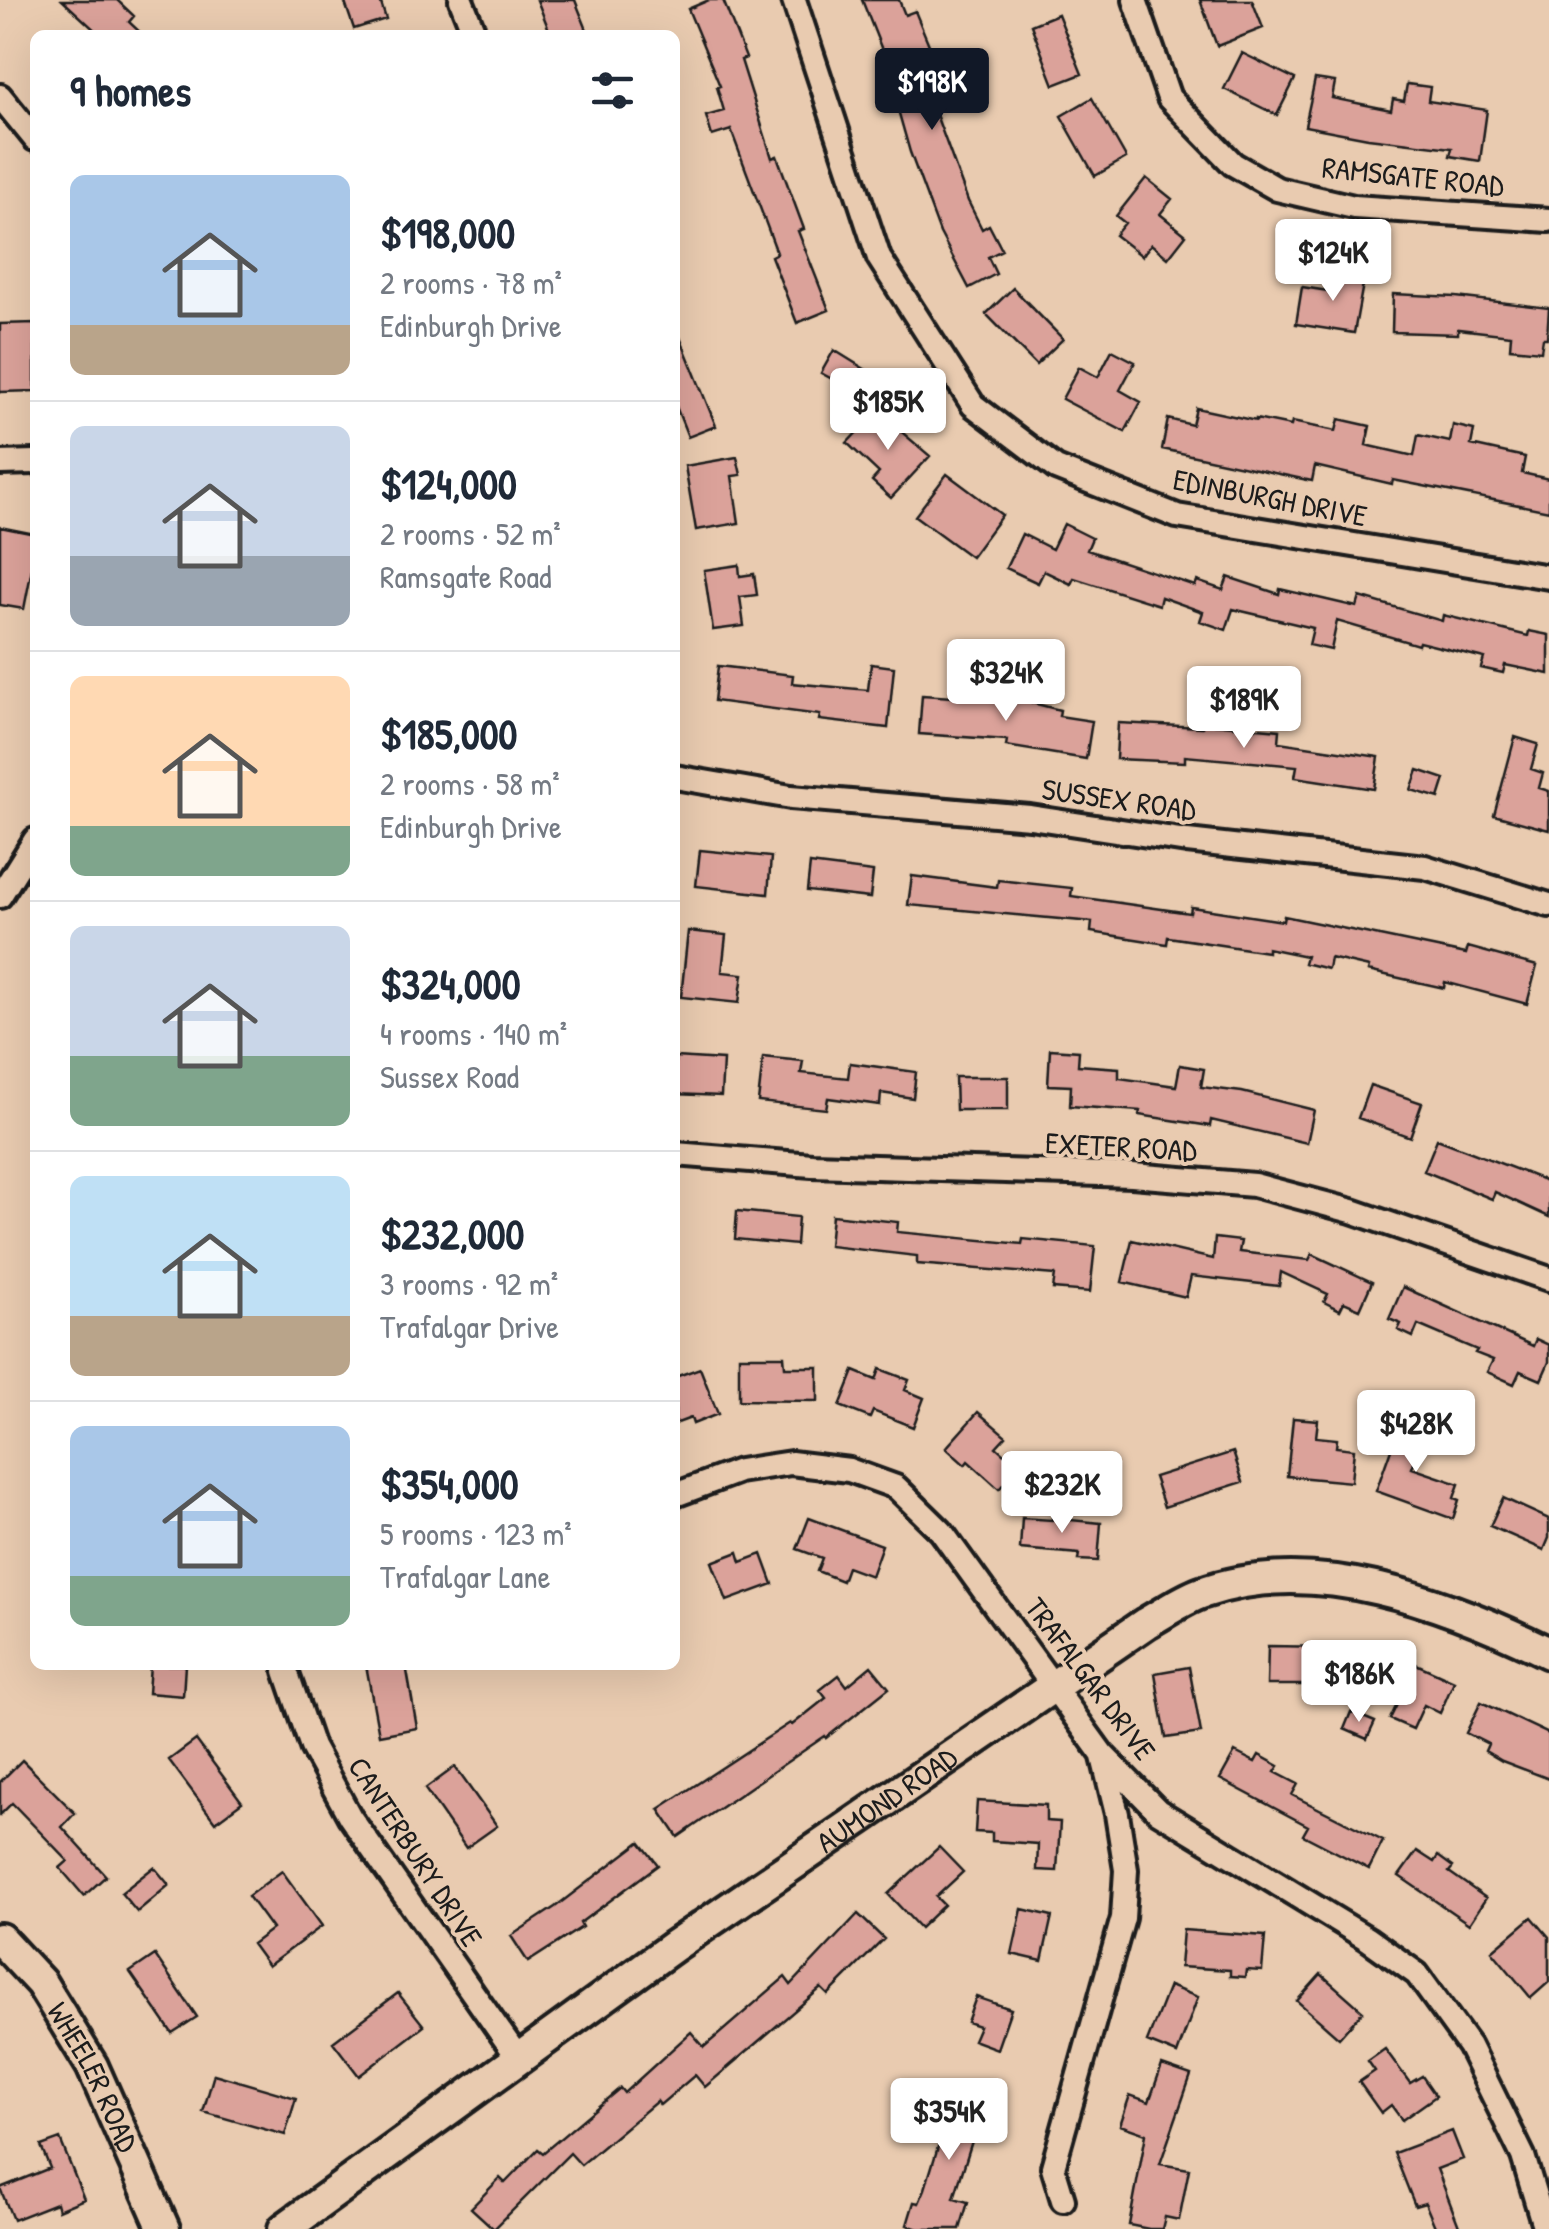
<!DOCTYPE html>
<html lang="en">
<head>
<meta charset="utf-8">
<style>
  :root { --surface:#fff; --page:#f2f2f3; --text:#1f2937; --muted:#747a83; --line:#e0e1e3; --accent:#111827 }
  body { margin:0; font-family:"Patrick Hand",sans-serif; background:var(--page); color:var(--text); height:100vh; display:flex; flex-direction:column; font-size:38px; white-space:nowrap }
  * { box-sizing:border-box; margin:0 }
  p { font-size:32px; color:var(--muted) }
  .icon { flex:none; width:55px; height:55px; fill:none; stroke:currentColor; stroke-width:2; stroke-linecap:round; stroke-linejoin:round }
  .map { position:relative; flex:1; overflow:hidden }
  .drawer { position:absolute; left:30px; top:30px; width:650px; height:1640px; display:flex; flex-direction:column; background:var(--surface); border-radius:15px; box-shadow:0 10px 40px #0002 }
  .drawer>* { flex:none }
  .price { position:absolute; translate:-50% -85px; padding:0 22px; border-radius:10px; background:#fff; color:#222; font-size:32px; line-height:65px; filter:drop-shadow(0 2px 5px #0008) }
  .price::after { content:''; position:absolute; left:50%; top:60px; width:30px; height:22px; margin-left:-15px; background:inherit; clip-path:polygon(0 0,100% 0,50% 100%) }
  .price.on { background:var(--accent); color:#fff }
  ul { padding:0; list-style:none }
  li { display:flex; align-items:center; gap:30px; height:250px; padding:0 40px }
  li+li { border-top:2px solid var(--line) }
  li span { display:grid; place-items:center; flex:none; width:280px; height:200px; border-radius:15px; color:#555 }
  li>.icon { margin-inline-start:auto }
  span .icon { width:120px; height:120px; fill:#fffc; stroke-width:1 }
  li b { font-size:42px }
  h2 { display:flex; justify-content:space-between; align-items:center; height:120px; padding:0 40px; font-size:42px }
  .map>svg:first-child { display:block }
</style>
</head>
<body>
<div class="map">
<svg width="1549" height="2229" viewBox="0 0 1549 2229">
  <rect width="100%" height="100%" fill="#e9cbb0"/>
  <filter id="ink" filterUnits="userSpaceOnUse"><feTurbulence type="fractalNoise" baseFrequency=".01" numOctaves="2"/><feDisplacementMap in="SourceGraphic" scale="20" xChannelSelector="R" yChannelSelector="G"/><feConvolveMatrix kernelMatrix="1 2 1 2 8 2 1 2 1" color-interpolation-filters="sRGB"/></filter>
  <g filter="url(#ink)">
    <path fill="#dba29a" stroke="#1c1c1c" stroke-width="2.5" d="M62 0H117L134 16 129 22 143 35H100Z
      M344 0H380L386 19 354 29Z
      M537 0H575L589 35H551Z
      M709 0H723L746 58 741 60 772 158 777 156 804 229 798 231 829 310 797 323 771 256 777 253 731 130 712 136 706 116 724 111 717 87 720 86 688 9Z
      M862 0H899L905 15 915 11 934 57 952 52 964 91 931 101 968 201 982 229 989 225 1002 250 988 257 996 274 969 288 940 233 910 152 887 71 890 70Z
      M1200 0H1252L1263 28 1217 46Z
      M1058 14 1082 74 1054 85 1031 25Z
      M1242 53 1295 79 1277 115 1224 89Z
      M1315 79 1335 82 1332 98 1391 110 1393 99 1404 101 1407 84 1430 87 1428 101 1487 110 1480 161 1450 156 1452 148 1368 138 1305 126Z
      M1092 98 1126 158 1095 176 1061 116Z
      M1146 178 1172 199 1160 214 1186 235 1168 258 1151 244 1142 256 1115 235 1125 223 1116 216Z
      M1339 269 1365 273 1354 333 1296 324 1302 287 1335 292Z
      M1013 288 1063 339 1036 365 986 314Z
      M1393 294 1456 297 1549 308 1547 338H1543L1541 351 1510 348 1511 335 1458 329V334L1392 332Z
      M35 323V391L0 392V324Z
      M675 325 716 426 688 437 675 404Z
      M834 350 871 373 860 394 821 373Z
      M1112 350 1135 362 1120 390 1141 402 1125 432 1062 399 1079 367 1098 377Z
      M1196 408 1256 421V419L1291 426 1292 422 1336 431 1339 419 1370 426 1366 445 1414 456 1418 435 1450 442 1453 425 1474 430 1471 445 1525 457 1522 473 1549 479V511L1393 480 1392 484 1315 466 1312 481 1162 449 1168 419 1192 425Z
      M877 411 930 456 891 498 872 481 879 473 847 443Z
      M737 457 741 475 732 476 739 523 696 530 685 466Z
      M947 474 1002 515 971 557 915 516Z
      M1064 524 1092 538 1087 550 1195 586 1197 581 1223 590 1228 577 1279 594 1280 589 1357 607 1360 597 1442 621 1443 615 1528 636 1529 631 1549 635V674L1505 665 1503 673 1481 668 1484 658 1419 642 1418 645 1337 621 1331 650 1309 645 1313 628 1233 609 1226 630 1200 621 1203 612 1161 597 1159 605 1074 578 1071 584 1044 571 1038 583 1006 568 1022 534 1052 549Z
      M0 527 35 534V553L24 609 0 605Z
      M739 565 740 576 754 574 757 595 740 597 744 626 713 630 704 570Z
      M871 664 894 667 888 728 819 720 820 715 714 701 718 666 793 675 792 683 868 690Z
      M922 695 1013 701V698L1060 710 1059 716 1092 721 1086 759 1006 746 1007 740 919 734Z
      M1118 723 1202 727V723L1280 730 1279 742 1379 757 1374 789 1295 777 1297 766 1185 756V762L1116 759Z
      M1515 737 1538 744 1531 769 1543 773 1539 788 1549 791V830L1494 815Z
      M1418 770 1445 779 1439 798 1411 790Z
      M700 850 771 857 768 894 696 886Z
      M810 864 873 872 870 898 807 891Z
      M912 876 997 887 998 880 1072 888 1071 896 1190 913 1191 907 1283 921 1284 916 1466 954 1468 947 1537 966 1527 1004 1445 982 1444 988 1368 971 1369 967 1330 958 1328 969 1304 963 1306 956 1267 948V952L1168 937 1167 944 1091 932 1092 922 908 905Z
      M688 931 726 935 722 972 743 974 739 1003 681 997Z
      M1050 1049 1079 1051 1078 1065 1119 1068V1078L1176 1086 1180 1065 1204 1069 1201 1087 1242 1092 1314 1110 1307 1143 1211 1120 1210 1126 1139 1115 1140 1111 1070 1106 1071 1086 1048 1085Z
      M675 1057 723 1060 721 1096 675 1094Z
      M763 1057 803 1061 801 1073 848 1078 850 1063 916 1072 913 1098 881 1093 880 1105 828 1098 826 1109 758 1102Z
      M955 1077H1008V1110H956Z
      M1370 1085 1422 1103 1410 1137 1358 1118Z
      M1437 1139 1549 1182V1217L1495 1192 1492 1199 1424 1171Z
      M737 1211 798 1217 796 1245 735 1239Z
      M832 1215 898 1222 897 1232 1022 1244 1023 1239 1095 1246 1090 1292 1053 1289 1055 1275 917 1264V1256L829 1246Z
      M1215 1238 1241 1241 1239 1252 1309 1260 1312 1254 1372 1282 1360 1309 1344 1302 1340 1310 1324 1302 1328 1294 1281 1272 1279 1286 1191 1276 1186 1297 1122 1282 1132 1240 1213 1259Z
      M1403 1287 1533 1346 1536 1339 1549 1345V1362L1541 1380 1520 1371 1514 1384 1487 1372 1493 1360 1475 1353 1477 1350 1418 1325 1413 1337 1398 1330 1401 1324 1389 1319Z
      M739 1356H784L785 1367H818V1401L739 1400Z
      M700 1368 718 1414 693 1424 691 1418 675 1424V1377Z
      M880 1369 909 1380 905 1390 924 1398 913 1427 873 1411 870 1418 840 1406 854 1371 876 1380Z
      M978 1412 1006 1436 996 1447 1019 1467 999 1489 968 1461 965 1465 946 1448Z
      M1293 1418 1318 1420 1316 1437 1337 1439 1336 1447 1354 1449 1351 1482 1287 1476Z
      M1402 1418 1427 1426 1412 1468 1459 1484 1454 1498 1459 1500 1453 1519 1376 1491Z
      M1233 1452 1243 1482 1164 1507 1154 1477Z
      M1503 1498 1549 1519V1538L1544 1550 1490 1526Z
      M1053 1510 1071 1511 1070 1520 1101 1523 1098 1561 1078 1560 1079 1554 1020 1549 1022 1518 1052 1520Z
      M809 1518 882 1545 871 1576 847 1567 842 1581 817 1571 822 1558 797 1549Z
      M738 1552 741 1562 762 1554 773 1584 727 1601 712 1562Z
      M1268 1646 1332 1647V1679L1320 1678V1685H1267Z
      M1385 1650 1454 1681 1440 1713 1424 1705 1413 1729 1390 1719 1401 1696 1371 1682Z
      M150 1665H185L183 1696 148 1693Z
      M366 1665H406L417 1728 379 1735Z
      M871 1666 889 1688 826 1738 825 1736 678 1837 659 1809 790 1723 792 1725 826 1698 820 1690 839 1675 847 1686Z
      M1189 1667 1201 1733 1166 1738 1155 1673Z
      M1481 1702 1549 1734V1779L1502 1761 1485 1751 1488 1744 1466 1733Z
      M1351 1712 1375 1722 1367 1739 1344 1729Z
      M196 1740 242 1802 215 1822 169 1760Z
      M1235 1752 1255 1762 1259 1755 1279 1766 1275 1772 1298 1784 1292 1795 1383 1841 1369 1869 1303 1835 1308 1826 1220 1779Z
      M22 1760 75 1813 62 1827 106 1876 84 1896 60 1868 68 1861 12 1803 0 1815V1782Z
      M455 1767 497 1826 466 1848 425 1789Z
      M977 1801 1046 1805V1821L1060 1822 1057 1871 1037 1870 1038 1844 992 1841V1833L975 1832Z
      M640 1842 658 1865 580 1923 582 1927 528 1962 511 1936 555 1907Z
      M939 1847 963 1872 936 1897 944 1905 920 1928 888 1894Z
      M1417 1851 1434 1862 1438 1856 1453 1867 1449 1872 1486 1898 1469 1924 1399 1876Z
      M154 1867 169 1885 137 1912 121 1893Z
      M282 1871 322 1926 268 1966 252 1944 272 1929 248 1896Z
      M1022 1909 1052 1916 1042 1961 1012 1954Z
      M858 1914 884 1939 828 1995 821 1988 705 2087 695 2075 660 2105 657 2101 581 2165 570 2153 494 2229 471 2208 500 2178 505 2183 538 2149 543 2153 620 2088 624 2093 691 2032 704 2047 785 1977 791 1985Z
      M1532 1917 1549 1937V1982L1531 1998 1492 1951Z
      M1183 1930 1265 1936 1262 1971 1246 1970 1245 1977 1230 1976V1970L1180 1967Z
      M155 1955 197 2017 172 2033 130 1972Z
      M1321 1974 1363 2011 1339 2038 1297 2001Z
      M1169 1986 1198 1997 1177 2054 1147 2042Z
      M398 1993 424 2026 359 2076 333 2042Z
      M976 1997 1011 2009 997 2049 973 2040 979 2026 967 2022Z
      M1385 2049 1410 2083 1422 2076 1436 2096 1402 2120 1391 2105 1381 2113 1359 2082 1375 2071 1368 2061Z
      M1162 2065 1191 2075 1160 2164 1189 2169 1179 2220 1165 2217 1162 2229H1149L1129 2225 1146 2134 1120 2125 1130 2095 1149 2102Z
      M214 2074 296 2098 285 2135 203 2112Z
      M946 2090 994 2105 988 2125 978 2122 954 2198 968 2202 960 2229H918L907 2225 914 2202 919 2203 925 2189 940 2140 931 2137Z
      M1452 2131 1463 2159 1437 2169 1460 2229H1436L1425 2203 1415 2206 1394 2153Z
      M60 2139 84 2199 58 2210 56 2203 13 2220 0 2188 50 2168 41 2146Z"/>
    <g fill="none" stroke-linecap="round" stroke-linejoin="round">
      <g stroke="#1c1c1c" stroke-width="30">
        <path id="street" d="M461 0 475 35
          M794 0 879 258 973 405 1056 468 1177 516 1549 577
          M1135 0 1169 98 1233 164 1277 189 1354 207 1549 220
          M0 96 35 139
          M0 463 35 462
          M675 777 791 797 1030 817 1187 841 1425 867 1549 905
          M0 896 35 840
          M675 1154 812 1165 1132 1175 1254 1185 1352 1211 1549 1279
          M675 1495 739 1471 791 1463 849 1470 896 1487 941 1531 1102 1754 1158 1811 1368 1939 1417 1974 1469 2046 1523 2156 1545 2229
          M287 1665 286 1671 312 1747 350 1817 519 2059
          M1063 2200 1053 2167 1123 1918 1126 1870 1117 1814 1103 1757"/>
      </g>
      <g stroke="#1c1c1c" stroke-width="38">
        <g id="secondary">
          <path id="s1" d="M0 1939 41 1983 92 2066 164 2229"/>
          <path id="s2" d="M284 2229 674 1946 1146 1623C1164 1613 1182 1600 1201 1593 1314 1552 1447 1603 1549 1653"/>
        </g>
      </g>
      <use href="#street" stroke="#e9cbb0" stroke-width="22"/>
      <use href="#secondary" stroke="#e9cbb0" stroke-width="30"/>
    </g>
  </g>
  <g text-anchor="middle" stroke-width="8" stroke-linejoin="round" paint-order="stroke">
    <g font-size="30" fill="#1c1c1c" stroke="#e9cbb0">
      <text transform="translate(1413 177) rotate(6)" y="10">RAMSGATE ROAD</text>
      <text transform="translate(1270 498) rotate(11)" y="10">EDINBURGH DRIVE</text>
      <text transform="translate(1119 800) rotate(8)" y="10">SUSSEX ROAD</text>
      <text transform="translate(1121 1147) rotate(3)" y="10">EXETER ROAD</text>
      <text transform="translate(1090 1679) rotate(53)" y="10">TRAFALGAR DRIVE</text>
      <text dy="10" stroke="none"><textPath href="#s2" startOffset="740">AUMOND ROAD</textPath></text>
      <text transform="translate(415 1852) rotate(57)" y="10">CANTERBURY DRIVE</text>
      <text dy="10" stroke="none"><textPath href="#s1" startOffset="168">WHEELER ROAD</textPath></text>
    </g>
  </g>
</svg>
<b class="price on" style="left:932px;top:133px">$198K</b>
<b class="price" style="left:1333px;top:304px">$124K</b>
<b class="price" style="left:888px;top:453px">$185K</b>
<b class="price" style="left:1006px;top:724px">$324K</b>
<b class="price" style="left:1244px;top:751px">$189K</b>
<b class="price" style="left:1416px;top:1475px">$428K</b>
<b class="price" style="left:1062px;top:1536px">$232K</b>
<b class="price" style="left:1359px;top:1725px">$186K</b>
<b class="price" style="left:949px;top:2163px">$354K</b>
<section class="drawer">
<h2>9 homes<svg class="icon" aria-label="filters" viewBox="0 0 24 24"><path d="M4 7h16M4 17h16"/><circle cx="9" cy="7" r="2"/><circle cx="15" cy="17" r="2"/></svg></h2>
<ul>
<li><span style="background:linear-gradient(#a9c7e8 75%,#b9a48a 0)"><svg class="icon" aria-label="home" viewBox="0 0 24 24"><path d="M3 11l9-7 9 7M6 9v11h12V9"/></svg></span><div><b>$198,000</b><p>2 rooms · 78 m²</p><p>Edinburgh Drive</p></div></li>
<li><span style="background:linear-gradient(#c9d6e8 65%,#9aa5b1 0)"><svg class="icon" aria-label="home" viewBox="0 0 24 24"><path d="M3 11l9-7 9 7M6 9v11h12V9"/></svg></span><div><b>$124,000</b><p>2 rooms · 52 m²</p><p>Ramsgate Road</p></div></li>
<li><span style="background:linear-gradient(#ffd9b3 75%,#7fa58c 0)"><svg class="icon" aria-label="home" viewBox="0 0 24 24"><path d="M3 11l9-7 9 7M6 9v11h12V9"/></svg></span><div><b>$185,000</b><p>2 rooms · 58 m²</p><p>Edinburgh Drive</p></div></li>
<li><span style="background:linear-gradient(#c9d6e8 65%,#7fa58c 0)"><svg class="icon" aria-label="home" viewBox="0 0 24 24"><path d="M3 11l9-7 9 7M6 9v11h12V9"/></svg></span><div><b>$324,000</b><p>4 rooms · 140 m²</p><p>Sussex Road</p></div></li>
<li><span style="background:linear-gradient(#bfe0f5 70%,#b9a48a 0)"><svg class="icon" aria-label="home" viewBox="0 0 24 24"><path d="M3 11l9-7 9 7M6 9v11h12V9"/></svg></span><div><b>$232,000</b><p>3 rooms · 92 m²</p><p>Trafalgar Drive</p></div></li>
<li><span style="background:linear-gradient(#a9c7e8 75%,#7fa58c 0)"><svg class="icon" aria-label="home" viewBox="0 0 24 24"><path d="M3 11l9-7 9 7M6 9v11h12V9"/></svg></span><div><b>$354,000</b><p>5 rooms · 123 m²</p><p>Trafalgar Lane</p></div></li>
</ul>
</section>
</div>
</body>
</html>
